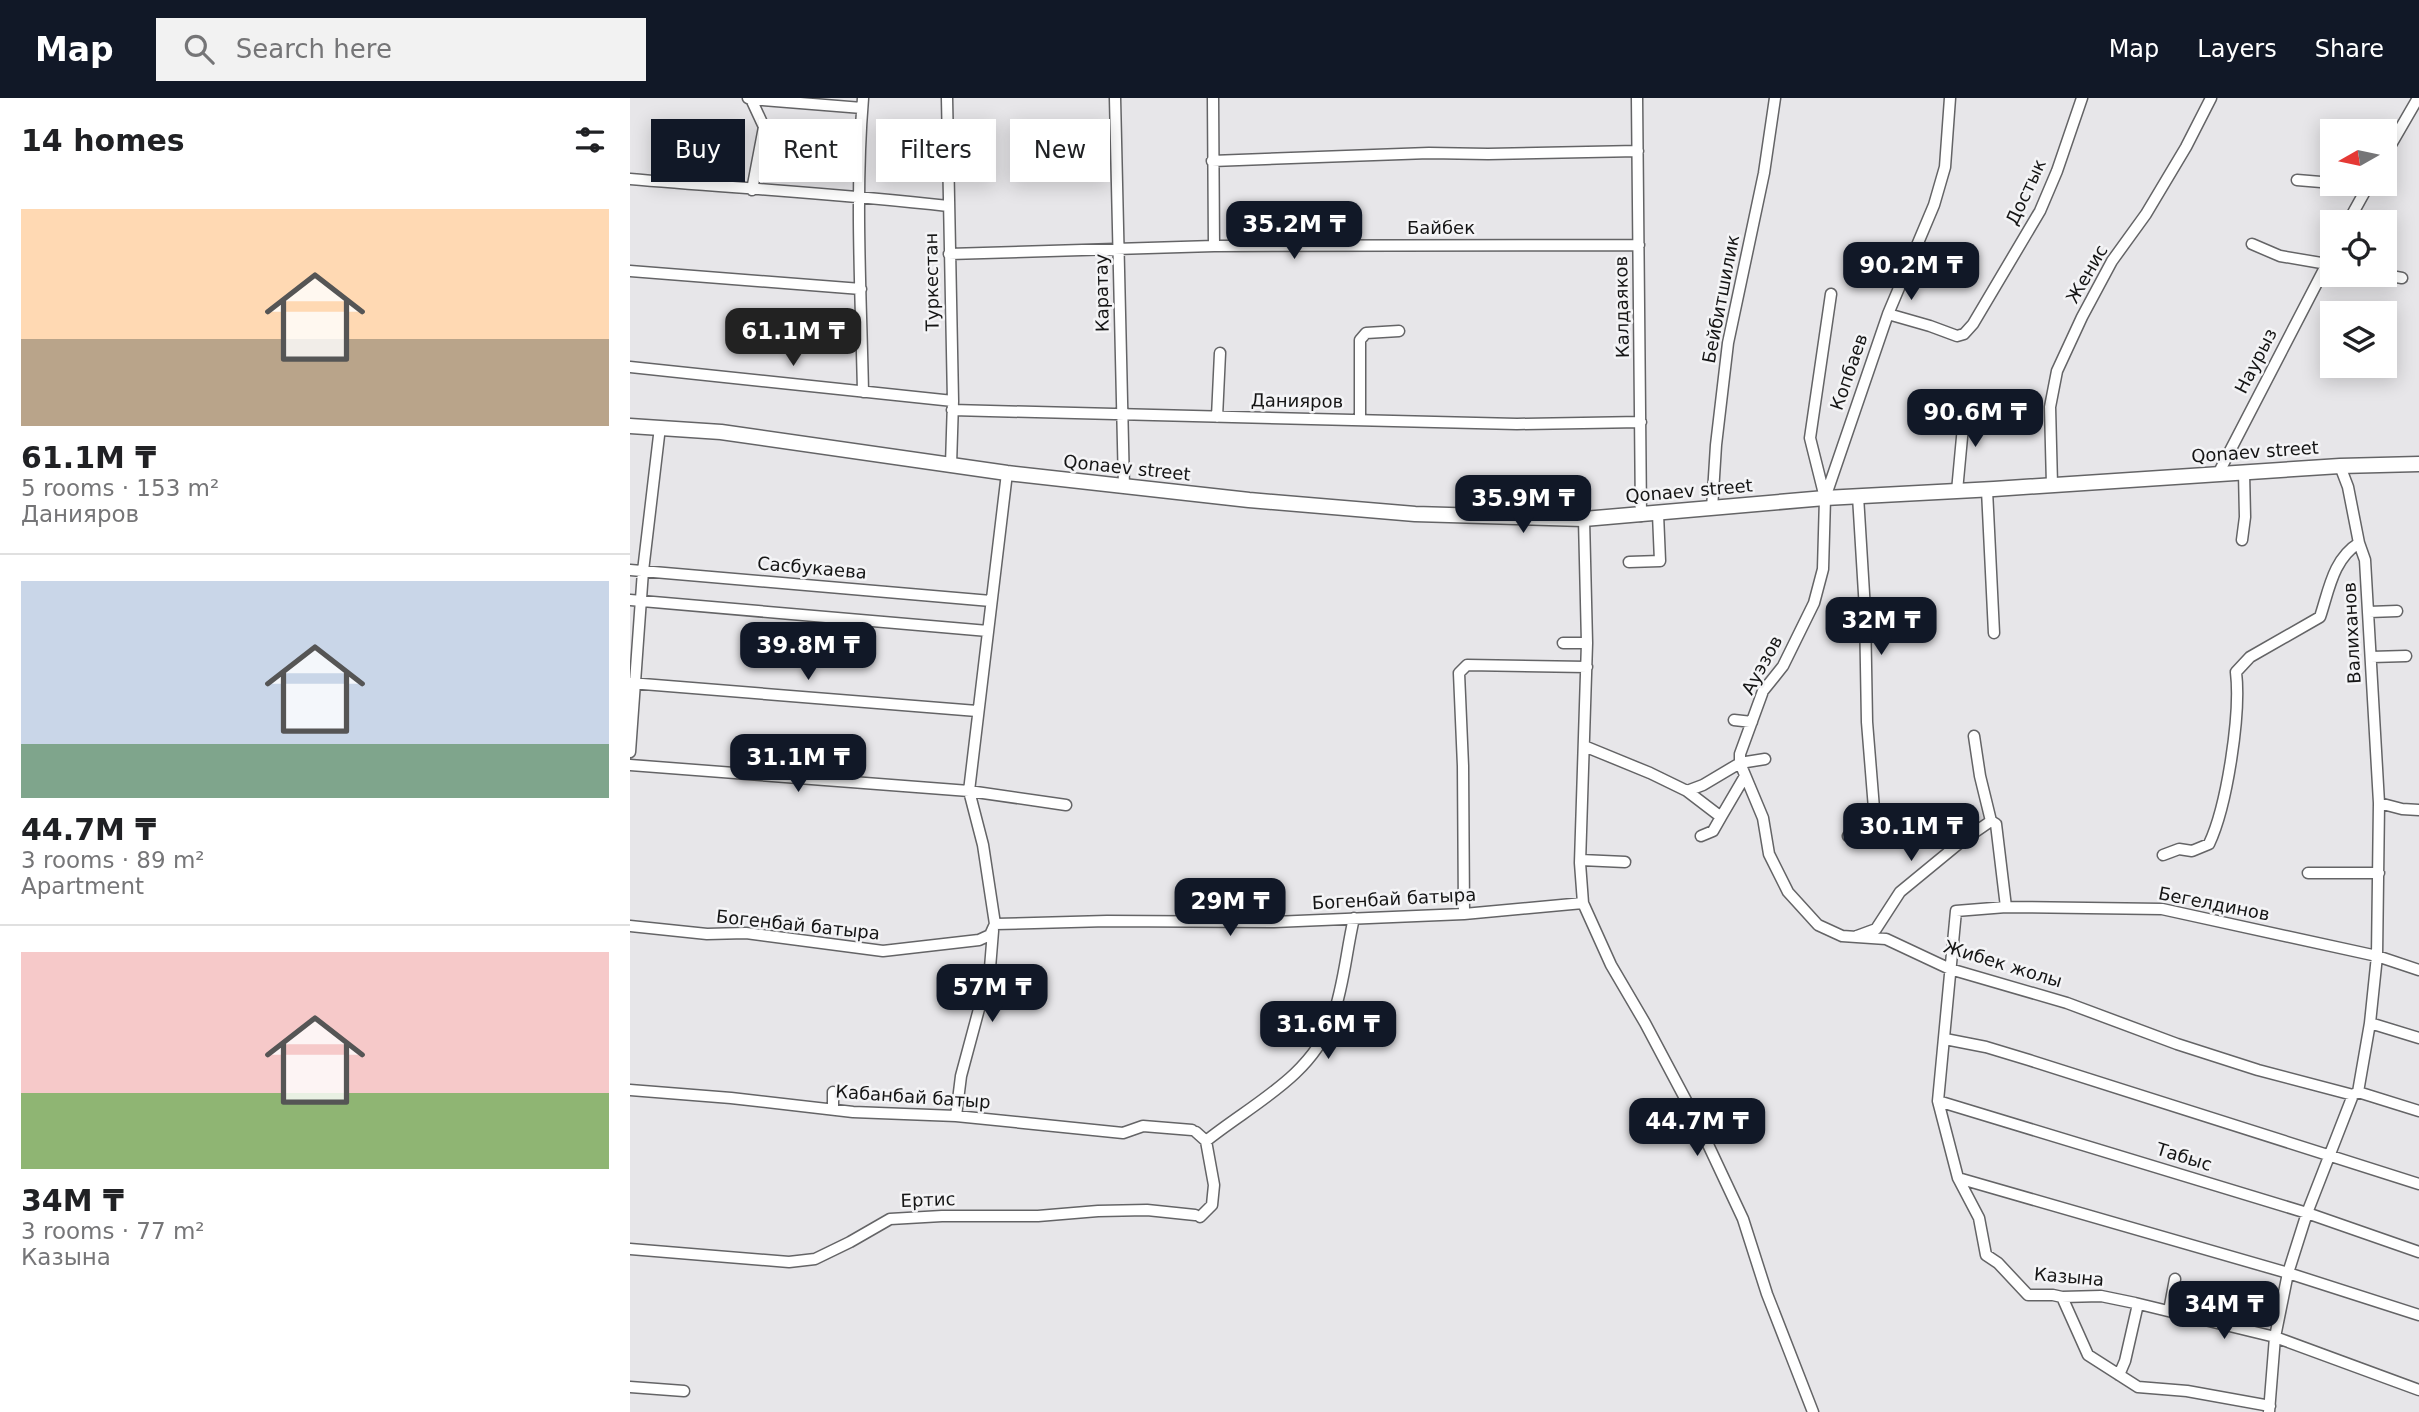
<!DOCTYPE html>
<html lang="en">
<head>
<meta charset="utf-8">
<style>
  :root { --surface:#fff; --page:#f2f2f2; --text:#202124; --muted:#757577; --line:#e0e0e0; --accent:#111827 }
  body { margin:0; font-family:"DejaVu Sans",sans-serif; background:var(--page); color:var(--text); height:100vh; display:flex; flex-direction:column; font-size:26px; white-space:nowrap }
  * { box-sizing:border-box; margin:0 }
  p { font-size:23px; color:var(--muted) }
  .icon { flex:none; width:38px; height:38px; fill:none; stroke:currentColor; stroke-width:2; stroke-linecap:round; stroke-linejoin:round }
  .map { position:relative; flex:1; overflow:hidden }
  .drawer { display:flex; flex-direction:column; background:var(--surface); width:630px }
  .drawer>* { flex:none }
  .hud { position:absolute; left:21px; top:21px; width:665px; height:63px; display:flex; gap:14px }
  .needle { width:46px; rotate:261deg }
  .tools { position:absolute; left:1690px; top:21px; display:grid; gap:14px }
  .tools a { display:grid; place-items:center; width:77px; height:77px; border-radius:0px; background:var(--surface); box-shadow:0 4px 18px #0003; font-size:35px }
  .price { position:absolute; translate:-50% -60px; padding:0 16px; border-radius:14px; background:var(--accent); color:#fff; font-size:23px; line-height:46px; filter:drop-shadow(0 2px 4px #0008) }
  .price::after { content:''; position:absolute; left:50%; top:42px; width:21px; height:16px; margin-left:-10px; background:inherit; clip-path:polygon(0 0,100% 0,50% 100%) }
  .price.current { background:#222; color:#fff }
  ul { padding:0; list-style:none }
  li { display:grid; align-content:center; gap:14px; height:371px; padding:0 21px }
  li+li { border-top:2px solid var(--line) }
  li span { display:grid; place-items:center; height:217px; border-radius:0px; color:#555 }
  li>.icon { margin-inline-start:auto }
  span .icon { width:126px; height:126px; fill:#fffc; stroke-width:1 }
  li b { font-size:30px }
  h2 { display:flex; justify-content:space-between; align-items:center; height:84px; padding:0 21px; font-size:30px }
  .pill { padding:0 24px; border-radius:0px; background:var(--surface); box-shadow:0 4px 18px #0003; font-size:24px; line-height:63px }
  .pill.current { background:var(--accent); color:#fff }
  header { display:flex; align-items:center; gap:42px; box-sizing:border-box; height:98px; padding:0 35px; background:var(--accent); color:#fff }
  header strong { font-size:33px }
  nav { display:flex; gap:38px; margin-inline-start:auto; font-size:24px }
  .search { width:490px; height:63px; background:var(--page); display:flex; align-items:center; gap:18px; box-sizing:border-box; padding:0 24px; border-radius:0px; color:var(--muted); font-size:26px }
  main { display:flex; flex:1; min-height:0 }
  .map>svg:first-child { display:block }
</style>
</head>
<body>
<header>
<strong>Map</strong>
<div class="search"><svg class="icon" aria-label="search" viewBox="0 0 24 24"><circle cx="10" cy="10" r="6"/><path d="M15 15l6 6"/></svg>Search here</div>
<nav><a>Map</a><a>Layers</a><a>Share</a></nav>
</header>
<main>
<section class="drawer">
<h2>14 homes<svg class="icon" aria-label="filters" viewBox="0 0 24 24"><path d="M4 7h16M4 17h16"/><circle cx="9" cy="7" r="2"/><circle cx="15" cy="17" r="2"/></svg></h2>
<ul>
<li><span style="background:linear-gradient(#ffd9b3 60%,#b9a48a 0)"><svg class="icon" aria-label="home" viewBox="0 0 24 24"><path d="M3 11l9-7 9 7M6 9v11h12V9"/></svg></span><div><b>61.1M ₸</b><p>5 rooms · 153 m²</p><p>Данияров</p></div></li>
<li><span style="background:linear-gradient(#c9d6e8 75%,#7fa58c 0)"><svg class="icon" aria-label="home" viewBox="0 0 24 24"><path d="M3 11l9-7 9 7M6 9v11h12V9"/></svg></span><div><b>44.7M ₸</b><p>3 rooms · 89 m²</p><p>Apartment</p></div></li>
<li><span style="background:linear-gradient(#f6c9c9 65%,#8fb573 0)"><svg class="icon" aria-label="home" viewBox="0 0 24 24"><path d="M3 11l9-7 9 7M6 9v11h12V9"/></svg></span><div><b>34M ₸</b><p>3 rooms · 77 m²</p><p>Казына</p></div></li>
</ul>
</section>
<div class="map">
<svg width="1789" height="1314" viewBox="0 0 1789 1314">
  <rect width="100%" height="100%" fill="#e7e6e9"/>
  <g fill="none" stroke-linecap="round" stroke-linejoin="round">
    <g stroke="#646466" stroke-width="13">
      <path id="minor" d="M118 0 121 1 134 29 122 92
        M317 0 323 303 321 367
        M485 0 494 389
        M583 0 584 148
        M1007 0 1011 418
        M121 1 232 10
        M1755 57 1788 0
        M582 63 799 55 858 56 1008 53
        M0 81C106 90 212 96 318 108
        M1667 82 1703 85
        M1716 86 1737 89
        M1718 124 1739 86
        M1622 146 1650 158 1703 167
        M319 156 584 148 1009 147
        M0 173 231 191
        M1755 177 1772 180
        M1258 216 1300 228 1327 238 1334 236 1343 226 1410 113 1427 73 1452 0
        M0 269 323 303
        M233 294C231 196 225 97 233 0
        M322 312 887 326 1011 324
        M587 319 590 255
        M730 322V242L736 235 769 233
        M1588 376 1703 154
        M1422 387 1420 309 1427 273 1452 219 1482 163 1516 116 1556 49 1581 0
        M1357 392 1364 535
        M1327 393 1335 307
        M1195 400 1258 216 1304 107 1315 69 1320 0
        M1082 411 1086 347 1098 245 1134 75 1145 0
        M954 421 957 545 950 765 953 805 981 867 1015 925 1067 1023 1113 1121 1137 1196 1183 1314
        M1612 442 1615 419 1614 374
        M999 464 1030 463 1028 416
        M0 472 361 503
        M0 502 358 533
        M1739 514 1767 513
        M933 545H957
        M1741 559 1776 558
        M0 585 347 613
        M1104 622 1122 624
        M1344 638 1350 678 1361 723 1366 726 1376 809
        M954 648 1020 675 1057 693 1073 687 1110 665V656L1133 593 1153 568 1184 505 1193 471 1195 400 1180 340 1201 196
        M0 654 13 473 30 329
        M1135 661 1110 665 1133 720 1139 756 1158 794 1188 827 1212 838 1256 841 1320 871 1437 905 1547 946 1628 972 1723 997
        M0 667 339 693 436 707
        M1057 693 1091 719 1115 678
        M1749 705 1772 711 1789 712
        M1071 738 1083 733 1091 719
        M1218 738 1245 723 1237 624 1235 512 1228 398
        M1533 757 1549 751 1562 753 1579 746C1597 708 1611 616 1606 574L1620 559 1690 519C1699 492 1703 461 1729 445
        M951 762 995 764
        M1678 775H1749
        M834 816 833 668 829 575 837 567 957 569
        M365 826 477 823 644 824 834 816 953 805
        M365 826 353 747 339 693 377 375
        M0 828 77 836 116 835 253 853 349 842 360 837 365 826
        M1227 838 1246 831 1270 794 1332 743 1361 723
        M1789 872 1747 858 1532 811 1376 809 1326 813 1308 1003 1328 1080 1349 1120 1356 1157 1368 1165 1398 1197H1423L1432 1199 1471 1198 1505 1205 1645 1239 1789 1292
        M1740 925 1789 940
        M1315 941 1356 949 1399 962 1789 1086
        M0 992 101 1000 223 1014 326 1018 493 1035 513 1028 562 1032
        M203 994V1011
        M1728 994 1789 1013
        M1308 1003 1677 1115 1789 1154
        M326 1018 331 978 360 870 363 833
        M566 1034 576 1043 584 1087 582 1107 570 1119
        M576 1043C622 1006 681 979 702 921 714 888 716 854 724 820
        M1328 1080 1658 1175 1789 1217
        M0 1151 159 1164 185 1161 220 1144 260 1121 312 1118H408L468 1113 517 1112 565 1117
        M1432 1199 1458 1257 1508 1289 1557 1293 1640 1308
        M1539 1213 1545 1181
        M1489 1277 1495 1263 1508 1206
        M0 1289 54 1293
        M1639 1314 1645 1239 1658 1175 1677 1115 1723 997 1728 994 1740 925 1747 858 1749 705 1735 462 1729 445 1718 389 1710 368"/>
    </g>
    <g stroke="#646466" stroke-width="17">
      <path id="secondary" d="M0 328 91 334 377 375 619 402 785 416 954 421 1195 400 1364 391 1710 368 1789 366"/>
    </g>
    <use href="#minor" stroke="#fff" stroke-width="10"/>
    <use href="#secondary" stroke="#fff" stroke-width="14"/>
  </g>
  <g text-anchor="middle" stroke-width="5" stroke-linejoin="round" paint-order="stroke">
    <g font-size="18" fill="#151515" stroke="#f4f4f6">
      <text transform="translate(1396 94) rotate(-65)" y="6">Достык</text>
      <text x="811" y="136">Байбек</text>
      <text transform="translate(1457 176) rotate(-60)" y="6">Женис</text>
      <text transform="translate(302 184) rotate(-91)" y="6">Туркестан</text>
      <text transform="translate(472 195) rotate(-91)" y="6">Каратау</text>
      <text transform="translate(1091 201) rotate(-79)" y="6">Бейбитшилик</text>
      <text transform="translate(992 209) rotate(-91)" y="6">Калдаяков</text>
      <text transform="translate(1626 263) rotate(-63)" y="6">Наурыз</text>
      <text transform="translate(1219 274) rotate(-71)" y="6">Копбаев</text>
      <text transform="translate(667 303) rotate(1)" y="6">Данияров</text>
      <text transform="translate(1625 354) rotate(-4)" y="6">Qonaev street</text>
      <text transform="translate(497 370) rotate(6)" y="6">Qonaev street</text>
      <text transform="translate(1059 393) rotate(-5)" y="6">Qonaev street</text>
      <text transform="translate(182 470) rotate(5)" y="6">Сасбукаева</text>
      <text transform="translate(1722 535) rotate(-93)" y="6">Валиханов</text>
      <text transform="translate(1132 567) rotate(-61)" y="6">Ауэзов</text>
      <text transform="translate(764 801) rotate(-3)" y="6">Богенбай батыра</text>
      <text transform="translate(1584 806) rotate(11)" y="6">Бегелдинов</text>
      <text transform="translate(168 827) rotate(6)" y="6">Богенбай батыра</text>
      <text transform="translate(1373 866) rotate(17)" y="6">Жибек жолы</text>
      <text transform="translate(283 999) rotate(4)" y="6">Кабанбай батыр</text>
      <text transform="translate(1554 1059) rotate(17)" y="6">Табыс</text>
      <text transform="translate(298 1102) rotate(-2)" y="6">Ертис</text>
      <text transform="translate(1439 1179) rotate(5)" y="6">Казына</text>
    </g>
  </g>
</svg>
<div class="tools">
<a><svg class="needle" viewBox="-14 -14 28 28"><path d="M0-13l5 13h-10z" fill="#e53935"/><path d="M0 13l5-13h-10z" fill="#757577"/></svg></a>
<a><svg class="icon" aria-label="locate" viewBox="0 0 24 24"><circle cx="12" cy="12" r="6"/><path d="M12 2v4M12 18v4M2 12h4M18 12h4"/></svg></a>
<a><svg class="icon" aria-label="layers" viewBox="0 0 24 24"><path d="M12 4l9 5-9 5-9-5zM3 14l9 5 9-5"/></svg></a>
</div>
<b class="price" style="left:664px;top:163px">35.2M ₸</b>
<b class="price" style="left:1281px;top:204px">90.2M ₸</b>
<b class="price current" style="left:163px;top:270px">61.1M ₸</b>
<b class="price" style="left:1345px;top:351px">90.6M ₸</b>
<b class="price" style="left:893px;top:437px">35.9M ₸</b>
<b class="price" style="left:1251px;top:559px">32M ₸</b>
<b class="price" style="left:178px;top:584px">39.8M ₸</b>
<b class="price" style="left:168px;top:696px">31.1M ₸</b>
<b class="price" style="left:1281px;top:765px">30.1M ₸</b>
<b class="price" style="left:600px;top:840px">29M ₸</b>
<b class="price" style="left:362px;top:926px">57M ₸</b>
<b class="price" style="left:698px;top:963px">31.6M ₸</b>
<b class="price" style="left:1067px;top:1060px">44.7M ₸</b>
<b class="price" style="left:1594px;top:1243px">34M ₸</b>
<div class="hud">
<a class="pill current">Buy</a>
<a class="pill">Rent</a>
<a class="pill">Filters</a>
<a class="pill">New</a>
</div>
</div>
</main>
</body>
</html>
